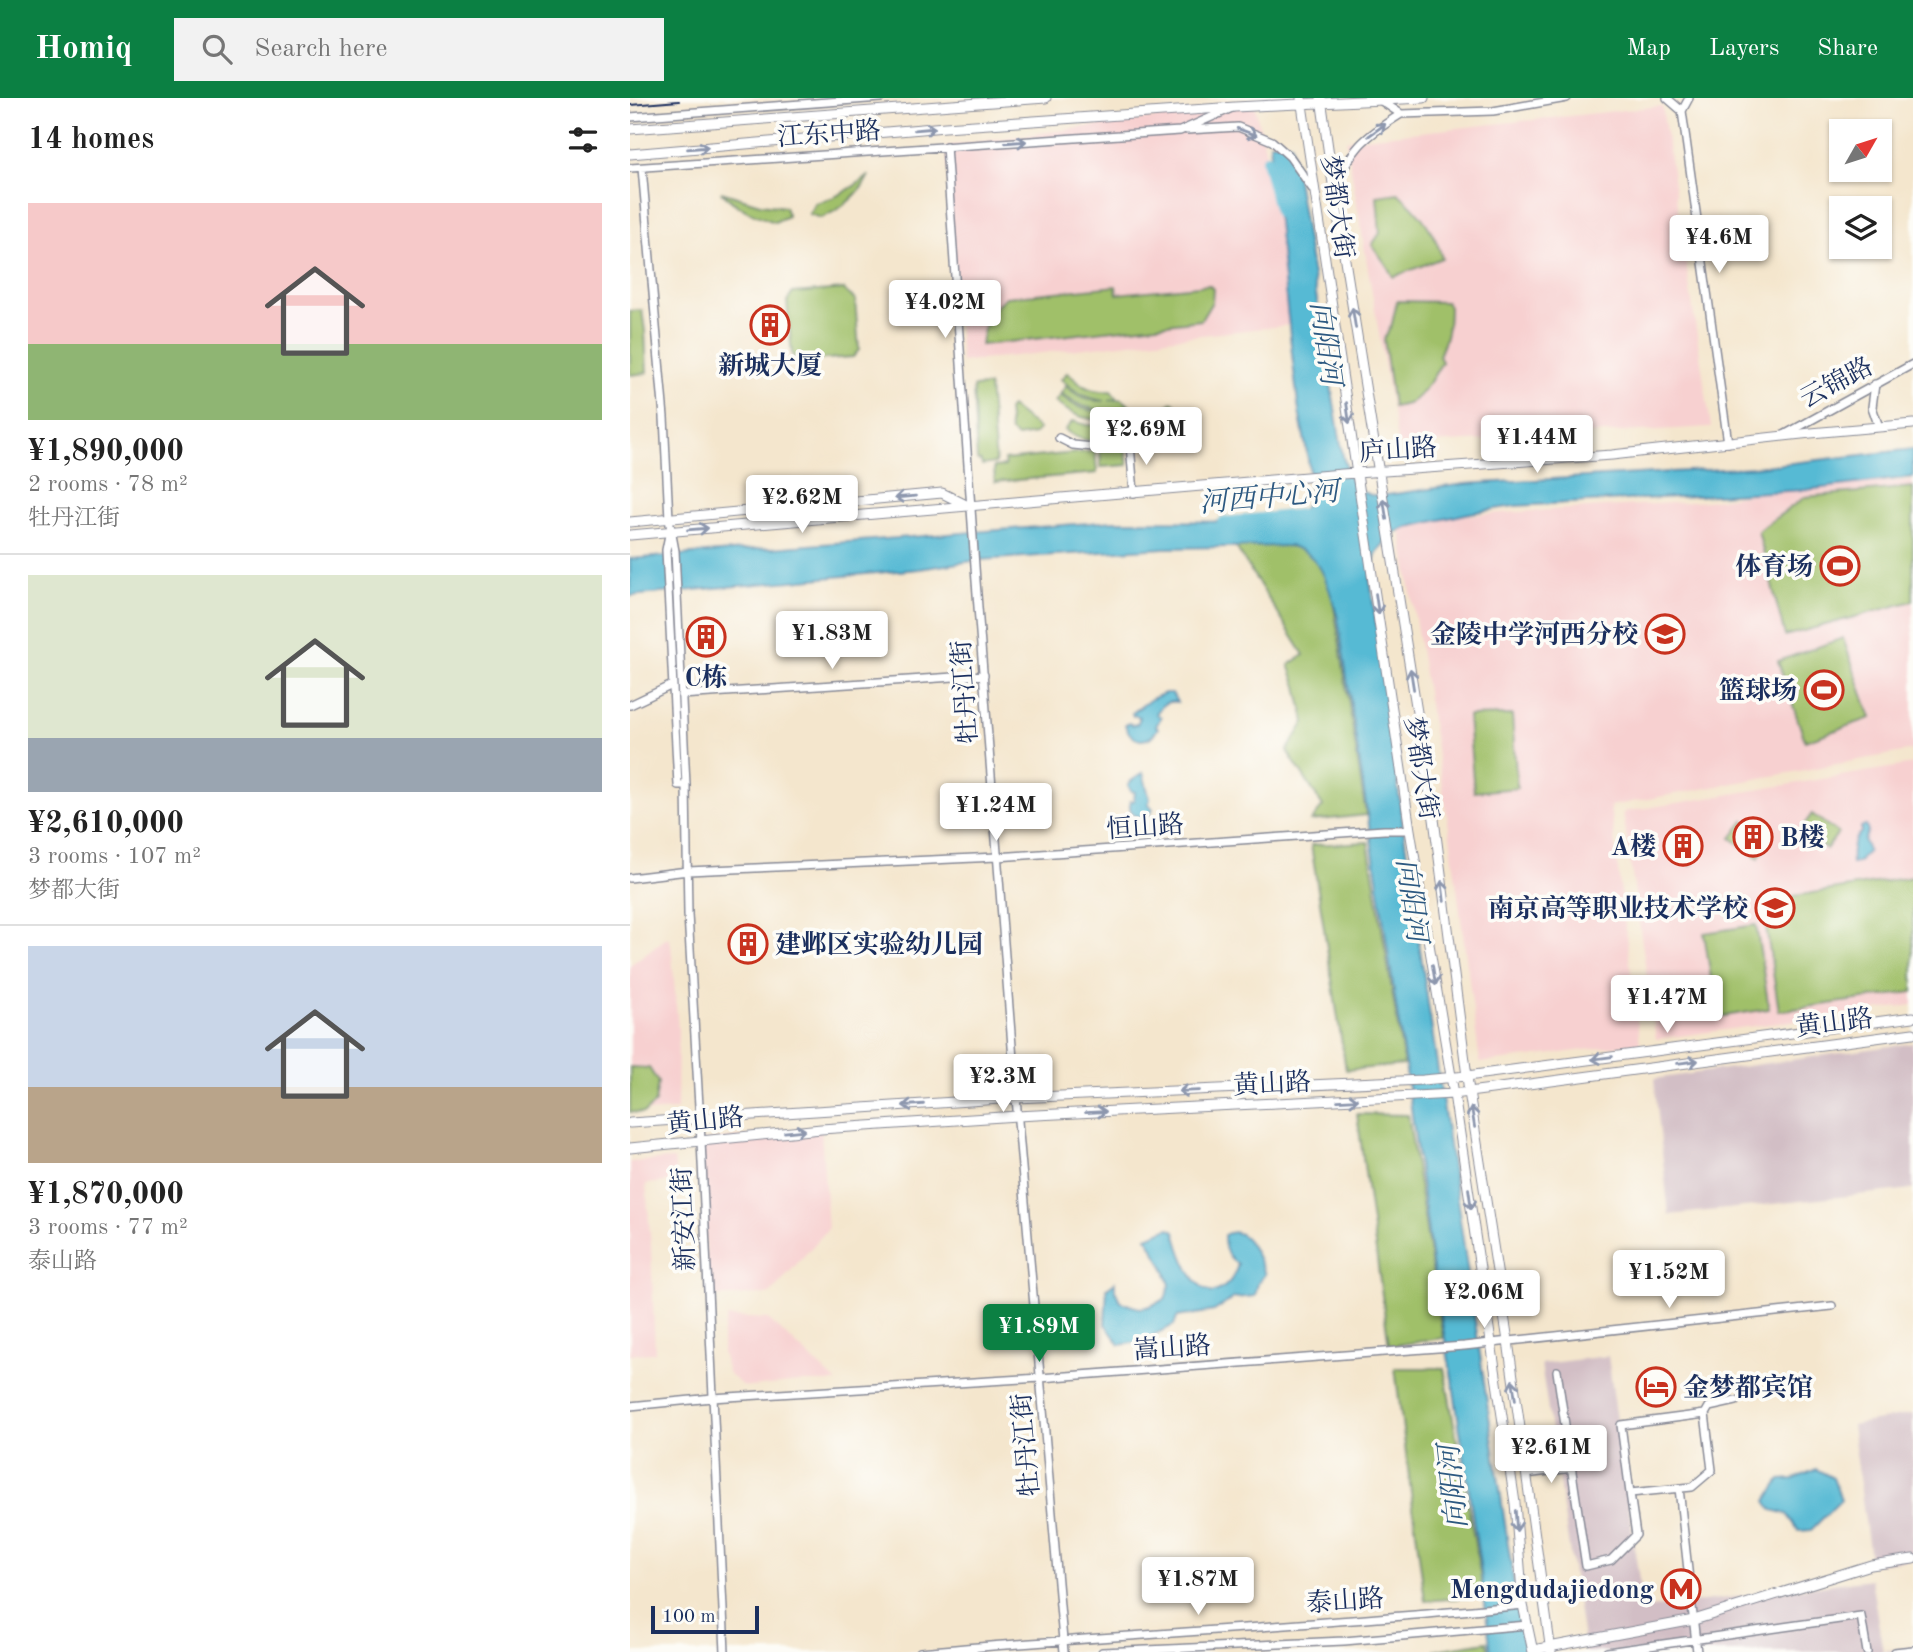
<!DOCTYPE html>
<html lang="en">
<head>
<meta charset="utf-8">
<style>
  :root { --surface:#fff; --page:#f2f2f2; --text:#222; --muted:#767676; --line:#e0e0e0; --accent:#0b8043 }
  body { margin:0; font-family:"Old Standard TT","Noto Serif SC",serif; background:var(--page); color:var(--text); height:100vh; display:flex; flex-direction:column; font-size:26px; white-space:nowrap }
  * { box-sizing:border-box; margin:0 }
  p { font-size:23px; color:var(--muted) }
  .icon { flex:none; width:38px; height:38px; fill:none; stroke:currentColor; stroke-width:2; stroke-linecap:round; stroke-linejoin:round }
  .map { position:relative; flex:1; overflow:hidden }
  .details { display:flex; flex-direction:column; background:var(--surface); width:630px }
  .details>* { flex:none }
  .needle { width:46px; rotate:51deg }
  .tools { position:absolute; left:1199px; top:21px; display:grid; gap:14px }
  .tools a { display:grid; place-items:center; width:63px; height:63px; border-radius:0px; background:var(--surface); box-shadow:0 2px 5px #0004; font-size:35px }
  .scale { position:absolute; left:21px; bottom:18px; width:108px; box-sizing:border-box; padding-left:7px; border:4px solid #1b2f5e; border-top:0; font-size:19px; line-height:24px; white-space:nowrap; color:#1b2f5e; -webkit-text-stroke:5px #fdfcf7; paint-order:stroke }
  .price { position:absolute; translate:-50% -60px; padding:0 16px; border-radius:7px; background:#fff; color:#222; font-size:23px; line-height:46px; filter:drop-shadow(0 2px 4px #0008) }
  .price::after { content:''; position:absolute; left:50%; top:42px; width:21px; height:16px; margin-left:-10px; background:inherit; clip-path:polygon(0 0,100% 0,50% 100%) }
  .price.on { background:var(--accent); color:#fff }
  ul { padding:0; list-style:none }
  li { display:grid; align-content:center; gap:14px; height:371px; padding:0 28px }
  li+li { border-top:2px solid var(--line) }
  li span { display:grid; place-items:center; height:217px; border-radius:0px; color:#555 }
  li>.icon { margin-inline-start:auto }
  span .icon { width:126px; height:126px; fill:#fffc; stroke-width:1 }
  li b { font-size:30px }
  h2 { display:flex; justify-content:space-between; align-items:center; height:84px; padding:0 28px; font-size:30px }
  header { display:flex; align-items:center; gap:42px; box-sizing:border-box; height:98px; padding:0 35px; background:var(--accent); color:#fff }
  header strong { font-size:33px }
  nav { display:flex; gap:38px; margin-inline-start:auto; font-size:24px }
  .search { width:490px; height:63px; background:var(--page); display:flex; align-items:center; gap:18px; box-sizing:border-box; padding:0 24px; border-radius:0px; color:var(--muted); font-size:26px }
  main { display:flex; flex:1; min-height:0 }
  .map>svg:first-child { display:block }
</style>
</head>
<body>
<header>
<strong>Homiq</strong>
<div class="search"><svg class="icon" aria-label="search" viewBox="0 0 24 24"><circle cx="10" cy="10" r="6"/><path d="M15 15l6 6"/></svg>Search here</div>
<nav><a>Map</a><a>Layers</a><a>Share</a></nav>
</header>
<main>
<section class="details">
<h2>14 homes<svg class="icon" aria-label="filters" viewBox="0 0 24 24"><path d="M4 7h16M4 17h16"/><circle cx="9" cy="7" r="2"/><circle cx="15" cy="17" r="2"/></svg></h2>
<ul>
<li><span style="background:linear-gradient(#f6c9c9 65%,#8fb573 0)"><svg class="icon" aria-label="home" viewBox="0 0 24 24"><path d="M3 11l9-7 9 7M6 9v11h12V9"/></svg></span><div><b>¥1,890,000</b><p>2 rooms · 78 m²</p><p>牡丹江街</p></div></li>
<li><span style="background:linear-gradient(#dfe7d0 75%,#9aa5b1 0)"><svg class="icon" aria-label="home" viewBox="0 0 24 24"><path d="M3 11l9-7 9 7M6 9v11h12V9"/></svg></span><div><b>¥2,610,000</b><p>3 rooms · 107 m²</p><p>梦都大街</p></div></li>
<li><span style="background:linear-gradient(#c9d6e8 65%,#b9a48a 0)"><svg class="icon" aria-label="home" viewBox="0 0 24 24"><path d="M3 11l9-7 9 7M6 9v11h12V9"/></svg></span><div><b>¥1,870,000</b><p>3 rooms · 77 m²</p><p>泰山路</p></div></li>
</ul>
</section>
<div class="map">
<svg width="1283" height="1554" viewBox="0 0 1283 1554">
  <rect width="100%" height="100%" fill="#fdfcf7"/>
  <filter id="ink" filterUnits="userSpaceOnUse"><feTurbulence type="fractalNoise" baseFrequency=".0143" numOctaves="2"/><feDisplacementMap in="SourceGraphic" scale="14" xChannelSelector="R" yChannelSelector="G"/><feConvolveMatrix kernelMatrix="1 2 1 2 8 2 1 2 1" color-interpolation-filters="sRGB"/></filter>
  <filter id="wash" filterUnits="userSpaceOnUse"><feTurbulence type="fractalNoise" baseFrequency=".00686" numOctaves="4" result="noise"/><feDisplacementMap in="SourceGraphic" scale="28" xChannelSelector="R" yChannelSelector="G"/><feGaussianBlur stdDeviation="1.57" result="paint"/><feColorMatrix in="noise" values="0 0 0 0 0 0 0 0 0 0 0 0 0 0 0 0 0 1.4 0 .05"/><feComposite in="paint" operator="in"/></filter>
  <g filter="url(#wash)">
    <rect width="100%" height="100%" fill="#f4e6cd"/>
    <path fill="#f7d0d0" d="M1032 8 1081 329 768 347 716 42Z
      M605 9H625L658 147 670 226 331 264 316 48Z
      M1283 382V652L980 708 1010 945 850 965 819 730 769 421 1077 403 1139 393Z
      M1283 666V907L1026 941 993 714Z
      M38 839 41 845 48 931 47 1012 0 1015V867Z
      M191 1031 198 1131 140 1196 78 1199 71 1043Z
      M44 1061 47 1083 16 1086 21 1148 25 1255 0 1256V1064Z
      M97 1219 138 1221 207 1284H169L122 1289 113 1288 99 1277 92 1256V1238Z"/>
    <path fill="#d2bec5" d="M1283 945V1091L1039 1117 1024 981Z
      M978 1258 1013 1511 1241 1481 1253 1553 1283 1549V1554H955L911 1266Z
      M1283 1316V1461L1241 1467 1222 1327Z"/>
    <path fill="#a0c069" stroke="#5e7864" stroke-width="2" d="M239 77C230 97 210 112 191 120L179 116 185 105C205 101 223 90 239 77Z
      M91 94 130 106 155 109 158 118 145 124C124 117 107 110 91 94Z
      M768 95C790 114 805 133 812 160L763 179 757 168 742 147 750 135 747 98Z
      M579 187 583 191 582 204 571 222 351 247C353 227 360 211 376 199L486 188 487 196Z
      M214 191 217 195 225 201 229 252 223 259 170 263 162 257 157 203 163 195Z
      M767 203 816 204 819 208C819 227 817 241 809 258L812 264C804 278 794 296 780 305 776 307 768 308 763 309L754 241 762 226Z
      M12 212 15 233 17 275 0 277V213Z
      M438 274C450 288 462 295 481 293L487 301 479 303 492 301 500 308 489 311H496L504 318C473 326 450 324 425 304L430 297C444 309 460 315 478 313 461 311 447 308 433 297L431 295 436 288C448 299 460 304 475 303 457 300 445 295 431 281Z
      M359 288 366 365 352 367 351 363 347 362 343 289Z
      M543 304 566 324C554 341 539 348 518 349V320Z
      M381 309 409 331 405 336 387 339 380 333 378 312Z
      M514 322 513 337 490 341V333H487V327Z
      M443 323 456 327 479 328 480 342C464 345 449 343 435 332Z
      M495 349 498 367 471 369 470 352Z
      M465 353 467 375 365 384 364 369 375 368 374 362Z
      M1283 389V503L1155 538 1128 433 1175 399Z
      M676 436 695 450 736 717 681 723 693 708 657 653 675 624 667 588 659 567 674 557 606 449Z
      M1213 540 1241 620 1175 643 1148 563Z
      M882 617 887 690 844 694 838 618Z
      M1182 716 1208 735 1196 751 1170 732Z
      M1114 723 1141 743 1128 760 1101 740Z
      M1048 729 1075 749 1061 767 1035 747Z
      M738 744 774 967 716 972 681 747Z
      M1283 779V894L1149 913 1132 803Z
      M1126 827 1139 911 1087 919 1074 835Z
      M0 969 19 970 28 984 25 1005 14 1015 0 1014Z
      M727 1016 778 1017 813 1240 759 1248Z
      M765 1270H814L854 1498 795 1503Z
      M857 1544 859 1554H806L805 1552Z"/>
    <path fill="#56bad4" stroke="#387499" stroke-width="2" d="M640 45H661L713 359 721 382 728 392 741 397H757L835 386 1126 369 1283 351V379L1175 392 884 408 840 415 779 429 761 436 746 456 740 481 786 824 894 1554H861L850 1467 823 1286 805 1185 776 973 708 520C698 490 694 454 658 448L534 450 349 462 289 471 0 498V461L484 423 646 424C659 420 674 416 678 401 685 375 671 332 668 306 657 219 649 132 640 45Z
      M535 595H542L547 604C535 603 532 606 526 616L531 619 526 628 528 630C518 648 502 645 495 627L499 625 502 627 507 626 509 622V619L506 617 503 618 502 615 521 601Z
      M513 675 520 702 518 705 523 711 520 716 512 719 504 717 500 711V703H504L505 694 501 693 498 687 500 684Z
      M1236 728 1238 733 1234 743 1238 753 1231 760 1230 763 1222 766C1221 753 1221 744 1231 734V729Z
      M539 1130 545 1133C549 1150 558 1178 572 1189 572 1190 581 1194 582 1195 597 1190 604 1181 608 1166 597 1161 594 1149 594 1137 617 1124 628 1161 635 1176L628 1185 625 1198 604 1200 584 1213 547 1219 544 1227 509 1244 490 1247 475 1226 477 1190 485 1184V1192L490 1203C511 1213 514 1212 535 1201L540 1187 535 1172 517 1139Z
      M1186 1371 1203 1380 1211 1402 1181 1432 1169 1433 1157 1416 1142 1412 1136 1403 1150 1382 1164 1381Z"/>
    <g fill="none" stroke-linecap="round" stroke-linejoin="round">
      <path stroke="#56bad4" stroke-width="12" d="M637 62 650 114
        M593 425 679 416"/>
    </g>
  </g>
  <g filter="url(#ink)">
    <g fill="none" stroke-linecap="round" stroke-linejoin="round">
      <g stroke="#888a96" stroke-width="10">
        <path id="minor" d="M1037 0 1052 13
          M750 2 771 16 863 13 937 0
          M1052 13 1098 345
          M1052 13 1059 0
          M0 19 251 0
          M557 32 608 29 642 43 660 59 684 93
          M316 48 346 483 386 1000 434 1554
          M0 70 550 33 602 10
          M12 70 34 319 39 421 45 453 56 687 58 816 71 1043 95 1554
          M704 93C720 51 734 39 771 16
          M1245 286 1242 309 1249 329
          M1154 337 1283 266
          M429 340 443 347 463 349 510 345 517 338V321
          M500 346 504 395
          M39 437 36 452 48 687H56
          M51 597 354 577
          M0 607 42 587
          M0 780 58 773 367 759 754 732H780
          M927 1273 956 1468 981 1462 1006 1437 1000 1395
          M0 1308 82 1300 410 1280 834 1248 1202 1208
          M1075 1316 1082 1372 1062 1389 1000 1395 991 1327Z
          M1075 1316 1079 1309 1106 1303
          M896 1376 942 1370
          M1049 1390 1067 1554
          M290 1554C490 1536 692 1528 893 1507
          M472 1554 714 1543 898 1527
          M977 1554 1231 1518 1237 1554
          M1264 1554 1283 1552"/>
      </g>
      <g stroke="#888a96" stroke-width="11">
        <path id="major" d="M671 0 780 732 824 996 885 1405 893 1507 903 1554
          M691 0 704 93 804 721 839 994 878 1243 921 1554
          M0 31 416 0
          M0 56 315 29 605 9 794 0
          M0 424 312 395 338 408
          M0 437 712 376 982 357 1181 335 1283 326
          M0 1025 386 1000 793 982 837 978 1283 919
          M0 1050 191 1031 387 1018 824 996 1283 935
          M903 1552 1064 1522 1241 1467 1283 1461"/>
      </g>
      <use href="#minor" stroke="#fff" stroke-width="7"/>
      <use href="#major" stroke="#fff" stroke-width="9"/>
      <path stroke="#1b2f5e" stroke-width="2" d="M0 7 49 3"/>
    </g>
    <defs><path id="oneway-shaft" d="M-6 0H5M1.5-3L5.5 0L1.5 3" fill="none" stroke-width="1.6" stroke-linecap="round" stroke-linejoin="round" transform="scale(1.75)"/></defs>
    <g stroke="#8d97ae">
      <use href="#oneway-shaft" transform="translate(295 31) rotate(-5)"/>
      <use href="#oneway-shaft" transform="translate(747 32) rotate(-36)"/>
      <use href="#oneway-shaft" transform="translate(617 34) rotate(20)"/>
      <use href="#oneway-shaft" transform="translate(386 44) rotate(-4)"/>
      <use href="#oneway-shaft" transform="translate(68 50) rotate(-5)"/>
      <use href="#oneway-shaft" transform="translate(724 220) rotate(-99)"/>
      <use href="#oneway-shaft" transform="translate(718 315) rotate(82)"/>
      <use href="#oneway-shaft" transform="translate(275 399) rotate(175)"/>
      <use href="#oneway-shaft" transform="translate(755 411) rotate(-99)"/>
      <use href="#oneway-shaft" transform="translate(68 431) rotate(-5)"/>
      <use href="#oneway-shaft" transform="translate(747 506) rotate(82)"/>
      <use href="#oneway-shaft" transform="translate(782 581) rotate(-99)"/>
      <use href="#oneway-shaft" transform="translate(813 793) rotate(-97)"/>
      <use href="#oneway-shaft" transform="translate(804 877) rotate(81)"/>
      <use href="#oneway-shaft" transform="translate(972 960) rotate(172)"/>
      <use href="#oneway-shaft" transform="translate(1058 964) rotate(-8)"/>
      <use href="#oneway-shaft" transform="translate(559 993) rotate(178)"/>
      <use href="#oneway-shaft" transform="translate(718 1002) rotate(-3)"/>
      <use href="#oneway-shaft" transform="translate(283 1007) rotate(176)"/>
      <use href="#oneway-shaft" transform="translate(466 1014) rotate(-3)"/>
      <use href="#oneway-shaft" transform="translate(843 1019) rotate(-99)"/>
      <use href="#oneway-shaft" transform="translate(165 1033) rotate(-6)"/>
      <use href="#oneway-shaft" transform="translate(840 1101) rotate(82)"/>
      <use href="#oneway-shaft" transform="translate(884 1292) rotate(-98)"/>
      <use href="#oneway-shaft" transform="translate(886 1423) rotate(86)"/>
    </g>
  </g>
  <defs>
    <g id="building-ring" transform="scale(2.0125)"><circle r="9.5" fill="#fdfcf7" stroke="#c8321e" stroke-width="1.5"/><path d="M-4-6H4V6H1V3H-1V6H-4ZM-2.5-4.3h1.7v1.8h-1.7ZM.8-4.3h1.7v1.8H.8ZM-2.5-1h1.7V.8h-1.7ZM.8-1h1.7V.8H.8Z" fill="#c8321e"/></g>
    <g id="stadium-ring" transform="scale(2.0125)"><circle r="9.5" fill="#fdfcf7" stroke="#c8321e" stroke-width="1.5"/><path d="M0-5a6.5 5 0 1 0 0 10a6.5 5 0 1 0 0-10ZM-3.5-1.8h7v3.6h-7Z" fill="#c8321e"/></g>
    <g id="school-ring" transform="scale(2.0125)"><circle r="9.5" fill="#fdfcf7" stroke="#c8321e" stroke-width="1.5"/><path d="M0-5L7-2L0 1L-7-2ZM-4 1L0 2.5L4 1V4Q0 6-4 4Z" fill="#c8321e"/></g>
    <g id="hotel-ring" transform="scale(2.0125)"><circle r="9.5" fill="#fdfcf7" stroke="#c8321e" stroke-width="1.5"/><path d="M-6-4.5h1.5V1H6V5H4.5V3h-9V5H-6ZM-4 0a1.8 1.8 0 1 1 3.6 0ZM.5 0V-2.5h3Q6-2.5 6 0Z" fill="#c8321e"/></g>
    <g id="metro-ring" transform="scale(2.0125)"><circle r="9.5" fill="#fdfcf7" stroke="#c8321e" stroke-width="1.5"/><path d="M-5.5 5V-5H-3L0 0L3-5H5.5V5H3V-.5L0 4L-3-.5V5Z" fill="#c8321e"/></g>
  </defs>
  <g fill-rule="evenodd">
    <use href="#building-ring" x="140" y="227"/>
    <use href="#stadium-ring" x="1210" y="468"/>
    <use href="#school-ring" x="1035" y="536"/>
    <use href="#building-ring" x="76" y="539"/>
    <use href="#stadium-ring" x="1194" y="592"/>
    <use href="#building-ring" x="1123" y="739"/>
    <use href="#building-ring" x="1053" y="748"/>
    <use href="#school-ring" x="1145" y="810"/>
    <use href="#building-ring" x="118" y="846"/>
    <use href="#hotel-ring" x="1026" y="1289"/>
    <use href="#metro-ring" x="1051" y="1491"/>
  </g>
  <g text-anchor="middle" stroke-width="7" stroke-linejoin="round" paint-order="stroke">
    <g font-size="26" fill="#1b2f5e" stroke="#fdfcf7">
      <text transform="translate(199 35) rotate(-4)" y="9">江东中路</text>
      <text transform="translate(708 109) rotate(82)" y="9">梦都大街</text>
      <text transform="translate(1206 284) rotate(-28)" y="9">云锦路</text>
      <text transform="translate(768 351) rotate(-4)" y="9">庐山路</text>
      <text transform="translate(334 594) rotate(-94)" y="9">牡丹江街</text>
      <text transform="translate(792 670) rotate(81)" y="9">梦都大街</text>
      <text transform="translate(515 728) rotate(-4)" y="9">恒山路</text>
      <text transform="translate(1204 924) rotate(-7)" y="9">黄山路</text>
      <text transform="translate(642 985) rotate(-3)" y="9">黄山路</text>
      <text transform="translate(75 1022) rotate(-6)" y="9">黄山路</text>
      <text transform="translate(53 1121) rotate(-92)" y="9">新安江街</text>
      <text transform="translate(542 1249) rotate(-4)" y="9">嵩山路</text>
      <text transform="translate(395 1347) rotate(-95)" y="9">牡丹江街</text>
      <text transform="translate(715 1502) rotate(-4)" y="9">泰山路</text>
    </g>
    <g font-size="26" font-weight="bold" fill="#1b2f5e" stroke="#fdfcf7" text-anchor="end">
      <text x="140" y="276" text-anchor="middle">新城大厦</text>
      <text x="1183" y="477">体育场</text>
      <text x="1008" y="545">金陵中学河西分校</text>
      <text x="76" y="588" text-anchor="middle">C栋</text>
      <text x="1167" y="601">篮球场</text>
      <text x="1150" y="748" text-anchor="start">B楼</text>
      <text x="1026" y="757">A楼</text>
      <text x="1118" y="819">南京高等职业技术学校</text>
      <text x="145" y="855" text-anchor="start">建邺区实验幼儿园</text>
      <text x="1053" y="1298" text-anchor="start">金梦都宾馆</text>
      <text x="1024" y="1500">Mengdudajiedong</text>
    </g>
    <g font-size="28" font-style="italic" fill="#2d5981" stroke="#fdfcf7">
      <text transform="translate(697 245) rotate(82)" y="10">向阳河</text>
      <text transform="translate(639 398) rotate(-5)" y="10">河西中心河</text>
      <text transform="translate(783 802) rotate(82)" y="10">向阳河</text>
      <text transform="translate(822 1389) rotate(-96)" y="10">向阳河</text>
    </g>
  </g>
</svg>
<div class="tools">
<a><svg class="needle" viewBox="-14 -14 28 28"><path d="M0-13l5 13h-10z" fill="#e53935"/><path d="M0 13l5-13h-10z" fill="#767676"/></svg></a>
<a><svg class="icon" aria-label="layers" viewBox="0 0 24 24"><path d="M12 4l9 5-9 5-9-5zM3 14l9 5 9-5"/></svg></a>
</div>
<div class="scale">100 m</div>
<b class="price" style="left:1089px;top:177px">¥4.6M</b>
<b class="price" style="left:315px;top:242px">¥4.02M</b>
<b class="price" style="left:516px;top:369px">¥2.69M</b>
<b class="price" style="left:907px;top:377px">¥1.44M</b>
<b class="price" style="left:172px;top:437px">¥2.62M</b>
<b class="price" style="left:202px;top:573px">¥1.83M</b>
<b class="price" style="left:366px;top:745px">¥1.24M</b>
<b class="price" style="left:1037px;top:937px">¥1.47M</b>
<b class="price" style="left:373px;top:1016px">¥2.3M</b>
<b class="price" style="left:1039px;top:1212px">¥1.52M</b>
<b class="price" style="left:854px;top:1232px">¥2.06M</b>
<b class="price on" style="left:409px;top:1266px">¥1.89M</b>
<b class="price" style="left:921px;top:1387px">¥2.61M</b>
<b class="price" style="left:568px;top:1519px">¥1.87M</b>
</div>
</main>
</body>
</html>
